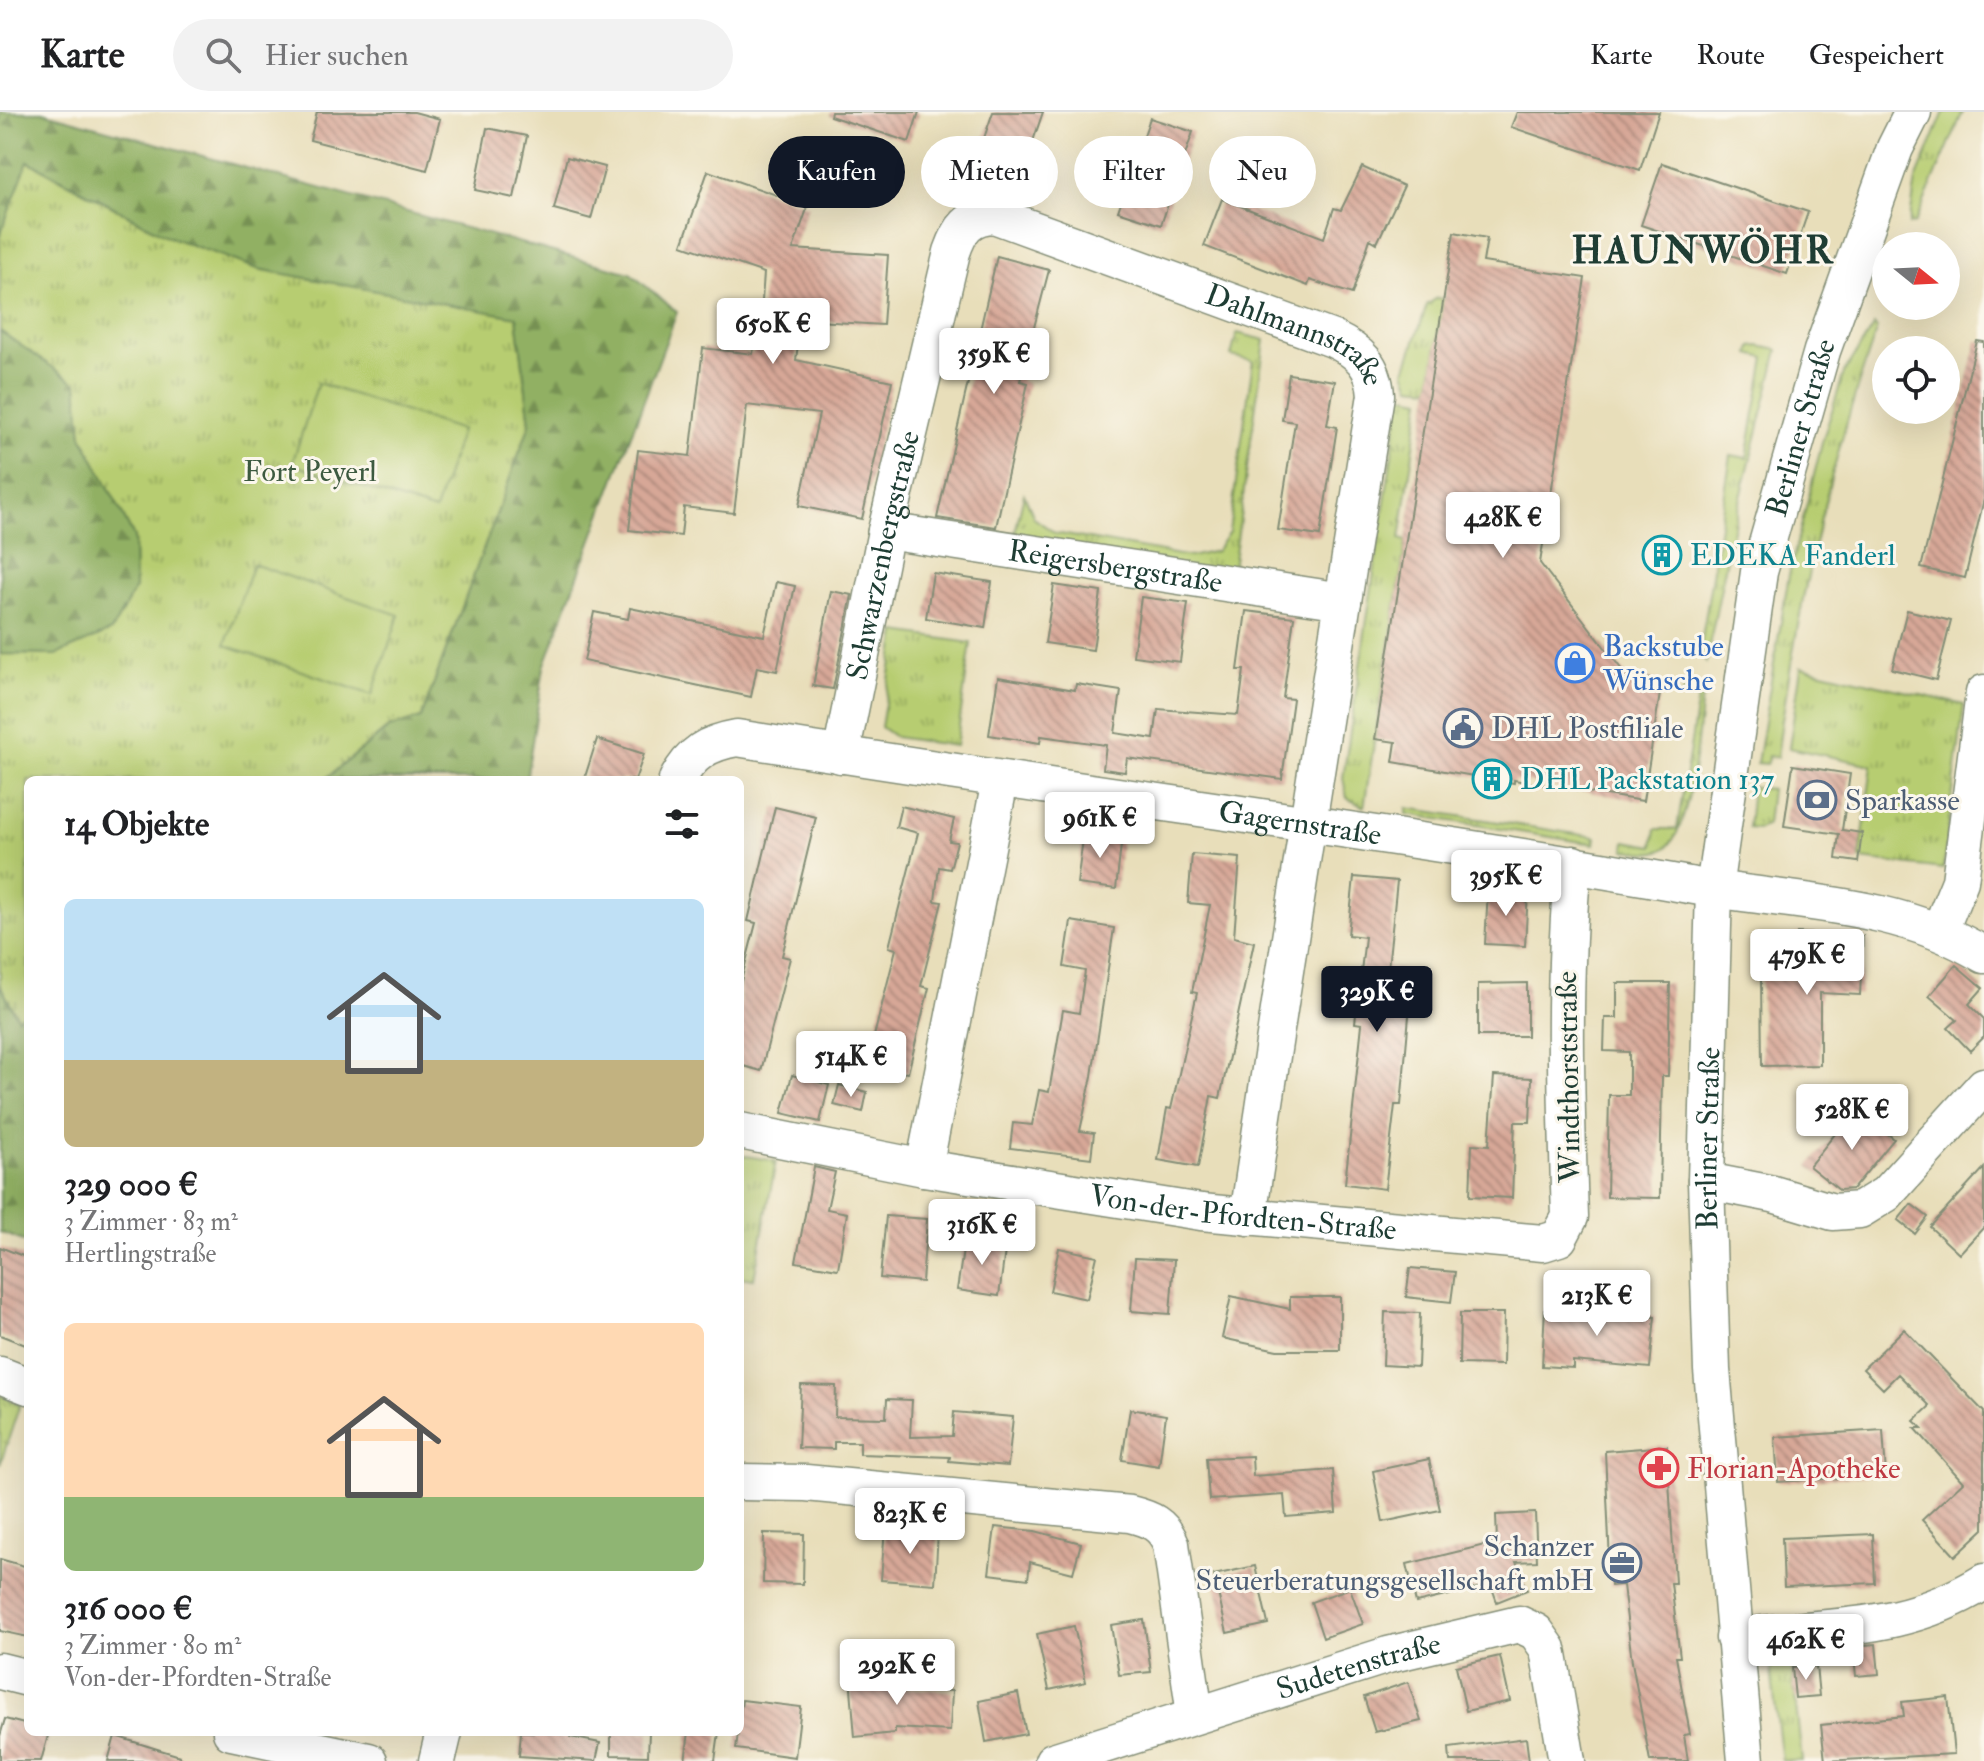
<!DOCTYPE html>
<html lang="de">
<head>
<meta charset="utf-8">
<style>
  :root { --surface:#fff; --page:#f2f2f2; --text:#202124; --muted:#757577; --line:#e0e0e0; --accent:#111827 }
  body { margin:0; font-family:"IM FELL Double Pica",serif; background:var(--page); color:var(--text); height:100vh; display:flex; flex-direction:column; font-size:30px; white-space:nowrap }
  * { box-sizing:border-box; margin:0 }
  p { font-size:26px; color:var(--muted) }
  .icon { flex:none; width:44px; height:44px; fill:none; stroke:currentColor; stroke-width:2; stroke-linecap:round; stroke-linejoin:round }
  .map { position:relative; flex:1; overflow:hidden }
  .sheet { position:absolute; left:24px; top:664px; width:720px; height:960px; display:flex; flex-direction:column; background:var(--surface); border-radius:12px; box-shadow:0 8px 32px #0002 }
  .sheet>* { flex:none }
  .guide { position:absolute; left:768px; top:24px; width:760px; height:72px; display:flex; gap:16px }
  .needle { width:52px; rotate:108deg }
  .controls { position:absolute; left:1872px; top:120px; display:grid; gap:16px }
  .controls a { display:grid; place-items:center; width:88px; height:88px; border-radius:50%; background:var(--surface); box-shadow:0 8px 32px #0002; font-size:40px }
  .price { position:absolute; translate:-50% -68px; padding:0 18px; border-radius:8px; background:#fff; color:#222; font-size:26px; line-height:52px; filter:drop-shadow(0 2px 4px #0008) }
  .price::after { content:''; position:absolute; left:50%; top:48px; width:24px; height:18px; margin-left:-12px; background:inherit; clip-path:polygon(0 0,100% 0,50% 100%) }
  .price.current { background:var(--accent); color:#fff }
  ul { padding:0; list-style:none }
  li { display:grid; align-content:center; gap:16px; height:424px; padding:0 40px }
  li span { display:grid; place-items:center; height:248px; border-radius:12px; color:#555 }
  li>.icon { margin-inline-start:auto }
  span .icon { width:144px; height:144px; fill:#fffc; stroke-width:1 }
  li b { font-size:34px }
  h2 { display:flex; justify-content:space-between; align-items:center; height:96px; padding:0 40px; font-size:34px }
  .tag { padding:0 28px; border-radius:36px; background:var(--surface); box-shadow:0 8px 32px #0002; font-size:28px; line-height:72px }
  .tag.current { background:var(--accent); color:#fff }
  header { display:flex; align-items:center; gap:48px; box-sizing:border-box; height:112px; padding:0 40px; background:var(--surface); border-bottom:2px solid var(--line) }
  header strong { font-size:38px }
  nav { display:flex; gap:44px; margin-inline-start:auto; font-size:28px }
  .search { width:560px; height:72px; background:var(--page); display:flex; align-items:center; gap:20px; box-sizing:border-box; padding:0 28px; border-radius:44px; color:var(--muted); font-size:30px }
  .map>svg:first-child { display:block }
</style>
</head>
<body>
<header>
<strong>Karte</strong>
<div class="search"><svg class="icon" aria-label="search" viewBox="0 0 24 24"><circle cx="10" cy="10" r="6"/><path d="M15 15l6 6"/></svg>Hier suchen</div>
<nav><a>Karte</a><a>Route</a><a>Gespeichert</a></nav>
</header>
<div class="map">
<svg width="1984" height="1649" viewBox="0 0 1984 1649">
  <defs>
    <pattern id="grass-tufts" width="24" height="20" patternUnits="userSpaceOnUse" patternTransform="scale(2)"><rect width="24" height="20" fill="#b7cd71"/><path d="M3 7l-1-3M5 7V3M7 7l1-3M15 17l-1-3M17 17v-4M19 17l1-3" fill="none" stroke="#94a85e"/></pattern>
    <pattern id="forest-firs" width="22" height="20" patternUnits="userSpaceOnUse" patternTransform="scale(2)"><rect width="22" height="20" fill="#91b063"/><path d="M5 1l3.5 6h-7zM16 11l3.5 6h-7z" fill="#769052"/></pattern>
    <pattern id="building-back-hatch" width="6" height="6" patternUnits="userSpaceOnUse" patternTransform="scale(2)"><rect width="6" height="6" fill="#d7a797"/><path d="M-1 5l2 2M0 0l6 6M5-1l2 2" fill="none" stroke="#ae897c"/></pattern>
  </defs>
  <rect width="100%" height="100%" fill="#fbf7ec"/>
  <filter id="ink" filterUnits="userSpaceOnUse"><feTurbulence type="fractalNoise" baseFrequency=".0125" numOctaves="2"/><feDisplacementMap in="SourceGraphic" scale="16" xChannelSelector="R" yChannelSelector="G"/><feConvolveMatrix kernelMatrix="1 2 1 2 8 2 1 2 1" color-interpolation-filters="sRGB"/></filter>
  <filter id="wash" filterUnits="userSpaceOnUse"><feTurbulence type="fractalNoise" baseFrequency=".006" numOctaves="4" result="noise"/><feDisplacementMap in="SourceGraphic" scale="32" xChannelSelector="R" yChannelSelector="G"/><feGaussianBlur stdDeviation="1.8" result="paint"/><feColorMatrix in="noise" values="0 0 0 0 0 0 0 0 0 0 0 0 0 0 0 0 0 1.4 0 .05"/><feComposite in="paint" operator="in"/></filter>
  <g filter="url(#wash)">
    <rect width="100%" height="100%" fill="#e8deba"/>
    <path fill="url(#grass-tufts)" stroke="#6b8552" stroke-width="2" d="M1944 0H1963L1915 111 1909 113 1916 68Z
      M27 49 167 124 258 157 517 204 530 312 421 606 388 616 324 668H28V898L18 906 0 873V542L56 543 111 519 135 477 134 425 82 324 76 273 0 219V123Z
      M1437 186 1444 187 1430 276 1411 274 1405 259 1427 193Z
      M1874 213 1877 217C1828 355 1796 500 1777 645L1768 644 1767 652 1757 651 1789 463 1823 327 1844 261Z
      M1237 221 1265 228 1232 463 1013 429 1024 382 1034 406 1055 421 1190 445 1216 439 1229 420 1253 249 1231 244Z
      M1758 234 1778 238 1732 421 1706 550 1700 540 1701 533 1731 343 1747 346 1765 246 1750 242 1752 235Z
      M1401 283 1421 287 1400 427 1406 429 1364 695 1347 686 1343 666Z
      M897 520 971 531 956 634 895 625 881 615Z
      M1801 555 1964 593 1943 757 1860 747 1872 653 1789 636Z
      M1686 575 1703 577C1698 611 1693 724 1662 738 1651 743 1636 739 1625 738L1626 729 1653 734 1656 717H1677L1698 586 1682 583Z
      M1752 675 1771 677 1767 712 1759 717 1748 716Z
      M1407 696 1596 725 1595 732 1407 702Z
      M740 1043 776 1049 754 1167 740 1165Z
      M0 1283 20 1292 0 1353Z
      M1790 1538 1802 1649H1782L1771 1558 1775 1544Z"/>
    <path fill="url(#forest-firs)" stroke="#58764c" stroke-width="2" d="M0 0H42L630 161 677 200 544 555 526 668H324L389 616 421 606 530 312 517 205 258 157 167 124 28 49 0 123Z
      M0 219 77 272 82 324 134 425 135 477 111 519 56 543 0 542Z
      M0 873 18 906 28 898V1131L0 1120Z"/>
    <path fill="#b7cd71" stroke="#6b8552" stroke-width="2" d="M318 271 461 318 435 399 292 352Z
      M253 452 399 503 372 583 225 533Z"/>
    <g id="blocks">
      <path fill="url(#building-back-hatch)" d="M317 0H414L440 7 427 58 310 28Z
        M831 0H919L909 30 830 4Z
        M993 0H1043L1019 70 974 55Z
        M1517 0H1659L1640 58 1511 15Z
        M1150 6 1193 20 1161 113 1118 99Z
        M487 16 527 24 514 86 475 78Z
        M567 45 605 55 591 107 554 97Z
        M1662 51 1808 100 1787 162 1641 113Z
        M1362 55 1404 74 1377 131 1370 127 1352 182 1310 168 1308 174 1204 134 1222 87 1324 126 1334 96 1341 98Z
        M708 59 808 94 793 137 888 143 883 213 801 208 796 248 892 269 862 407 799 394 819 302 747 293 734 401 684 395 681 424 629 418 638 338 690 344 703 236 753 242 758 202 761 203 764 161 682 133Z
        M1454 120 1487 126 1483 150 1585 166 1540 451 1626 563 1662 569 1643 689 1514 668V671L1393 650 1396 630 1375 627Z
        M997 144 1049 158 1020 269 1028 271 996 415 937 406Z
        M1977 229 1984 230V387L1965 466 1921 456Z
        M1289 262 1335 269 1327 313 1337 315 1320 424 1278 418 1295 310 1282 308Z
        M933 461 992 470 985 516 926 506Z
        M776 470 795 474 777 559 757 555 751 585 584 549 594 500 628 507 630 496 764 524Z
        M1054 473 1101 480 1093 538 1045 531Z
        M831 479 852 483 833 577 813 574Z
        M1141 485 1188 491 1180 550 1133 544Z
        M1907 498 1951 509 1936 568 1892 557Z
        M1246 499 1294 505 1283 586 1293 587 1282 667 1127 646 1125 660 1103 657 1106 633 1041 624 1040 631 989 623 998 565 1075 578 1076 572 1121 579 1115 621 1154 627 1158 597 1238 603 1244 558H1238Z
        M597 627 644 642 635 668H584Z
        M1793 653 1850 662 1842 718 1862 721 1858 750 1836 747 1839 722 1784 714Z
        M901 694 954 707 949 729 957 730 950 757 939 755 935 789 942 790 921 874 929 876 908 961 866 956 896 837 889 835 918 721 896 715Z
        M775 695 816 705 782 844 790 846 761 959 740 953V873L756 811 748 809Z
        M1084 719 1122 724 1116 777 1077 772Z
        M1192 742 1240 746 1234 825 1254 830 1220 986 1211 984 1198 1055 1158 1048 1167 996 1171 997 1197 881 1192 880 1210 793 1188 791Z
        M1354 765 1397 769 1388 856 1413 859 1401 993H1395L1385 1077 1345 1072 1362 912 1355 911 1365 825 1348 823Z
        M1488 778 1528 780 1525 834 1485 832Z
        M1071 809 1114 816 1092 964 1080 1019 1094 1021 1091 1046 1010 1036 1013 1011 1032 1013 1039 978 1049 980 1063 898 1079 901 1085 859 1064 855Z
        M1797 821 1863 824 1860 883 1820 881V953L1762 954 1761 867H1795Z
        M1956 853 1983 876 1969 892 1984 907V925L1970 939 1948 916 1957 908 1929 884Z
        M1527 871V924H1478V872Z
        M1617 871H1670L1668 964H1662L1660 1086 1607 1085 1609 983H1629V940L1604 939 1605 906H1617Z
        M792 963 829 973 820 1010 782 1001Z
        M1494 964 1532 966 1530 1010H1515L1512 1086 1470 1084 1472 1032 1489 1033Z
        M839 973 867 980 863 1000 834 993Z
        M1856 996 1894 1027 1853 1077 1839 1078 1809 1054Z
        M814 1055 835 1060 827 1097 847 1101 838 1157 796 1150Z
        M1984 1056V1115L1959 1142 1930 1115Z
        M1911 1092 1928 1105 1915 1122 1898 1108Z
        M886 1104 927 1107 922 1170 880 1166Z
        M965 1125 1006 1131 999 1184 957 1178Z
        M0 1135 28 1146V1234L0 1223Z
        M1059 1136 1097 1144 1087 1187 1050 1179Z
        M1135 1146 1174 1148 1170 1202 1131 1199Z
        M1410 1156 1455 1160 1451 1190 1406 1185Z
        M1231 1184 1290 1197V1185H1340V1238H1277L1222 1226Z
        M1545 1195 1655 1205 1650 1256 1573 1249V1256L1542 1254Z
        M1385 1200 1420 1201 1418 1255 1383 1253Z
        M1460 1201H1504L1503 1253 1459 1252Z
        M1904 1217 1984 1300V1417L1955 1444 1922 1408 1963 1370 1915 1316H1922L1914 1309 1930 1294 1898 1262 1883 1277 1863 1257Z
        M801 1273 836 1274 835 1305 886 1306 887 1287 912 1288 910 1325 952 1324 954 1300 1013 1305 1008 1354 949 1349 950 1345 860 1342V1330H834V1337L798 1336Z
        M1130 1297 1166 1303 1159 1354 1122 1348Z
        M1883 1318 1886 1363 1778 1370 1775 1325Z
        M1667 1334 1675 1471H1671L1680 1545H1676L1690 1622 1684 1623 1688 1649H1650L1632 1550 1623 1473 1611 1474 1605 1339Z
        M1252 1344 1253 1364 1333 1358 1336 1401 1286 1405 1284 1383 1209 1388 1206 1346Z
        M1429 1347 1440 1398 1383 1410 1373 1359Z
        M1535 1401 1537 1449 1516 1450 1527 1478 1497 1490 1491 1473 1416 1491 1407 1452 1497 1430 1496 1403Z
        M995 1415 1035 1419 1081 1431 1073 1461 1030 1450 1028 1467 989 1462Z
        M885 1416 938 1420 935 1472 881 1468Z
        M764 1421 804 1422 803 1472 763 1471Z
        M1873 1422 1875 1471 1784 1475 1782 1426Z
        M0 1447 28 1455V1525L0 1519Z
        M1255 1454 1268 1512 1227 1521 1214 1463Z
        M1350 1476 1363 1512 1323 1526 1311 1490Z
        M1144 1508 1151 1560 1119 1563 1111 1513Z
        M1074 1514 1086 1570 1049 1578 1037 1522Z
        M1876 1532 1879 1562 1856 1564 1853 1534Z
        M1500 1544 1510 1589 1466 1599 1456 1554Z
        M1816 1554 1819 1584 1795 1586 1792 1556Z
        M890 1560 892 1575 952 1579 950 1619 895 1616V1621L855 1625 850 1564Z
        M1408 1570 1421 1609 1375 1620 1364 1585Z
        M1018 1581 1026 1622 986 1630 979 1589Z
        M1948 1585 1954 1642 1825 1649 1821 1613 1904 1604 1902 1590Z
        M742 1588 801 1595 795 1645 736 1637Z
        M5 1607 28 1613V1620H49L41 1649H0V1624Z
        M521 1620H570V1625L600 1631 596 1649 519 1644Z
        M611 1620H649L648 1644 611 1643Z
        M689 1620H719L715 1649H685Z
        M115 1624 180 1644V1649H108Z
        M1526 1626 1529 1649H1450L1449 1636Z"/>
    </g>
  </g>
  <g filter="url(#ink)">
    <use href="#blocks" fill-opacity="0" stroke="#848e77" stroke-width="2"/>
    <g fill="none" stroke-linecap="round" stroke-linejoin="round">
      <g stroke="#848e77" stroke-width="39">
        <g id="minor">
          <path id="s1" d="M886 419 1343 489"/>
          <path id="s2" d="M841 643 886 419 952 140C960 117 968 104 994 103L1333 227C1360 240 1374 253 1376 283 1332 557 1288 830 1248 1105"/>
          <path id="s3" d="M677 668C691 641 708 631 737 626 1054 678 1373 717 1689 773 1790 791 1894 788 1984 843"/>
          <path d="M1940 818 1960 769 1984 581"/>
          <path id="s4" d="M740 1019 924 1056 1201 1100 1543 1131 1559 1126 1570 1105C1566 987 1562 870 1573 752"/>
          <path d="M924 1056 1000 669"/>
          <path d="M1706 1069 1773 1082 1833 1100 1860 1098 1886 1082 1984 974"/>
          <path d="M0 1263 28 1274"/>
          <path d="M740 1370 806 1371 1130 1402C1150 1407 1163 1412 1171 1432L1195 1603"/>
          <path d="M1734 1526C1828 1511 1898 1523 1984 1470"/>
          <path d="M0 1559 28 1566"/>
          <path d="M231 1620 369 1649"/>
          <path d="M437 1649 444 1620"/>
          <path id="s5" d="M1053 1649 1388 1543 1519 1512 1536 1520 1548 1537 1567 1649"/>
          <path id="s6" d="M1746 1649 1712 1258 1706 1069 1714 777 1759 460 1822 239 1895 36 1913 0"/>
        </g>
      </g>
      <use href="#minor" stroke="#fff" stroke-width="36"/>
    </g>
  </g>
  <defs>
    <g id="building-ring" transform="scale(2)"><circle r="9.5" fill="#fbf7ec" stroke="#0f9aa8" stroke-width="1.5"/><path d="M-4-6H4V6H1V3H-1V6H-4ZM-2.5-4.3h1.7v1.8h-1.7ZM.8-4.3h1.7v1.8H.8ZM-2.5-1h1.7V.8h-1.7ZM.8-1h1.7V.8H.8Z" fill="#0f9aa8"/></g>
    <g id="shop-ring" transform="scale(2)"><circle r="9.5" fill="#fbf7ec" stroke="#3f7fe0" stroke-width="1.5"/><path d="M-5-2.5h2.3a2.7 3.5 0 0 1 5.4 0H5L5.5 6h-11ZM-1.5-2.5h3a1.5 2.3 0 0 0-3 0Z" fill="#3f7fe0"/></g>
    <g id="civic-ring" transform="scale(2)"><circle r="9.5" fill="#fbf7ec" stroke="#5c6f8a" stroke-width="1.5"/><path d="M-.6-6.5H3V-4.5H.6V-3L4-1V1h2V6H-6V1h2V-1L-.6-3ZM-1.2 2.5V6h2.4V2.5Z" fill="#5c6f8a"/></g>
    <g id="bank-ring" transform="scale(2)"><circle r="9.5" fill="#fbf7ec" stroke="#5c6f8a" stroke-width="1.5"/><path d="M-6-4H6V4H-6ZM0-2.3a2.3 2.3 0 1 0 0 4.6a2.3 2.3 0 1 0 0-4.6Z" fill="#5c6f8a"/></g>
    <g id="pharmacy-ring" transform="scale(2)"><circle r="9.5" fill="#fbf7ec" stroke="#e0444e" stroke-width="1.5"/><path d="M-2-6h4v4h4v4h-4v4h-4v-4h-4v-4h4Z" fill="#e0444e"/></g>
    <g id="office-ring" transform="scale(2)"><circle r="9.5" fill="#fbf7ec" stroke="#5c6f8a" stroke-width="1.5"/><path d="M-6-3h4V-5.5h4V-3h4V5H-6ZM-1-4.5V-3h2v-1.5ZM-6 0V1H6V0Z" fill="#5c6f8a"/></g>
  </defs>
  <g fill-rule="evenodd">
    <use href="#building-ring" x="1662" y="443"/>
    <use href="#shop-ring" x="1575" y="551"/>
    <use href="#civic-ring" x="1463" y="616"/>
    <use href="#building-ring" x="1492" y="667"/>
    <use href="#bank-ring" x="1817" y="688"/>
    <use href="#pharmacy-ring" x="1659" y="1356"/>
    <use href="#office-ring" x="1622" y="1451"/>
  </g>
  <g text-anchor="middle" stroke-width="6" stroke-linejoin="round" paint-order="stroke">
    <g font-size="30" fill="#1f3d34" stroke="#fbf7ec">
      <text dy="10" stroke="none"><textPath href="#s2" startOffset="902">Dahlmannstraße</textPath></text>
      <text dy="10" stroke="none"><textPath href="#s6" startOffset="1344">Berliner Straße</textPath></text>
      <text dy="10" stroke="none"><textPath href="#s2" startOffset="204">Schwarzenbergstraße</textPath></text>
      <text dy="10" stroke="none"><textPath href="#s1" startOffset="232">Reigersbergstraße</textPath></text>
      <text dy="10" stroke="none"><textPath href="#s3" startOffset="646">Gagernstraße</textPath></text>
      <text transform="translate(1568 965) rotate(-91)" y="10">Windthorststraße</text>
      <text dy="10" stroke="none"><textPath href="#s6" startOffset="624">Berliner Straße</textPath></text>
      <text dy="10" stroke="none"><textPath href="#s4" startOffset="510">Von-der-Pfordten-Straße</textPath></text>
      <text dy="10" stroke="none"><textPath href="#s5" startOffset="320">Sudetenstraße</textPath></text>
    </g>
    <g font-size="30" fill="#3d5a40" stroke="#fbf7ec">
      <text x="310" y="369">Fort Peyerl</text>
    </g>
    <g font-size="30" fill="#0d838f" stroke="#fbf7ec" text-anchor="start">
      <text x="1690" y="453">EDEKA Fanderl</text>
      <text x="1520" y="677">DHL Packstation 137</text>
    </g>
    <g font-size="30" fill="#366cbe" stroke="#fbf7ec" text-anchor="start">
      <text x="1603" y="544">Backstube<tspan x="1603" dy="34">Wünsche</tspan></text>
    </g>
    <g font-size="30" fill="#4e5e75" stroke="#fbf7ec" text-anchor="start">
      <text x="1491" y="626">DHL Postfiliale</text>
      <text x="1845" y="698">Sparkasse</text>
      <text x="1594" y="1444" text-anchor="end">Schanzer<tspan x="1594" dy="34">Steuerberatungsgesellschaft mbH</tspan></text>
    </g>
    <g font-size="30" fill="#be3a42" stroke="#fbf7ec" text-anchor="start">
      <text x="1687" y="1366">Florian-Apotheke</text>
    </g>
    <g font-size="38" font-weight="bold" letter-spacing="2" fill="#1f3d34" stroke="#fbf7ec">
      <text x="1703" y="151">HAUNWÖHR</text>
    </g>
  </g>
</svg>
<div class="controls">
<a><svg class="needle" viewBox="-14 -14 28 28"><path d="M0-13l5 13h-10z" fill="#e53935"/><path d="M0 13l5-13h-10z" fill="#757577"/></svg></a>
<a><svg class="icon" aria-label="locate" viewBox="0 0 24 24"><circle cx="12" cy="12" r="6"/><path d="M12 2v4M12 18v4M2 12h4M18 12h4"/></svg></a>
</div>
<b class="price" style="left:773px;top:254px">650K €</b>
<b class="price" style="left:994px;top:284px">359K €</b>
<b class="price" style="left:1503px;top:448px">428K €</b>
<b class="price" style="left:1100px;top:748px">961K €</b>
<b class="price" style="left:1506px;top:806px">395K €</b>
<b class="price" style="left:1807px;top:885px">479K €</b>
<b class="price current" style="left:1377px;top:922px">329K €</b>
<b class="price" style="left:851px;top:987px">514K €</b>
<b class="price" style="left:1852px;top:1040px">528K €</b>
<b class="price" style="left:982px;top:1155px">316K €</b>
<b class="price" style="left:1597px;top:1226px">213K €</b>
<b class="price" style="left:910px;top:1444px">823K €</b>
<b class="price" style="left:1806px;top:1570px">462K €</b>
<b class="price" style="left:897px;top:1595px">292K €</b>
<div class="guide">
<a class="tag current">Kaufen</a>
<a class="tag">Mieten</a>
<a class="tag">Filter</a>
<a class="tag">Neu</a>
</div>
<section class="sheet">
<h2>14 Objekte<svg class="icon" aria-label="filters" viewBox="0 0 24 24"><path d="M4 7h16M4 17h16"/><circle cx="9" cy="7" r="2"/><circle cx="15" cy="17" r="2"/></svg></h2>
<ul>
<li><span style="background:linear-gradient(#bfe0f5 65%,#c2b280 0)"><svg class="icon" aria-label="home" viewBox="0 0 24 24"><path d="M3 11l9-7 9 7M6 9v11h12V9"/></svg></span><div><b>329 000 €</b><p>3 Zimmer · 83 m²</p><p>Hertlingstraße</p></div></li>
<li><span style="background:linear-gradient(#ffd9b3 70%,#8fb573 0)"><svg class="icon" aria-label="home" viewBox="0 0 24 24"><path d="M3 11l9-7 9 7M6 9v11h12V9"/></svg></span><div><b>316 000 €</b><p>3 Zimmer · 80 m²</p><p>Von-der-Pfordten-Straße</p></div></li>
</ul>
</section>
</div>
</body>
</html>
